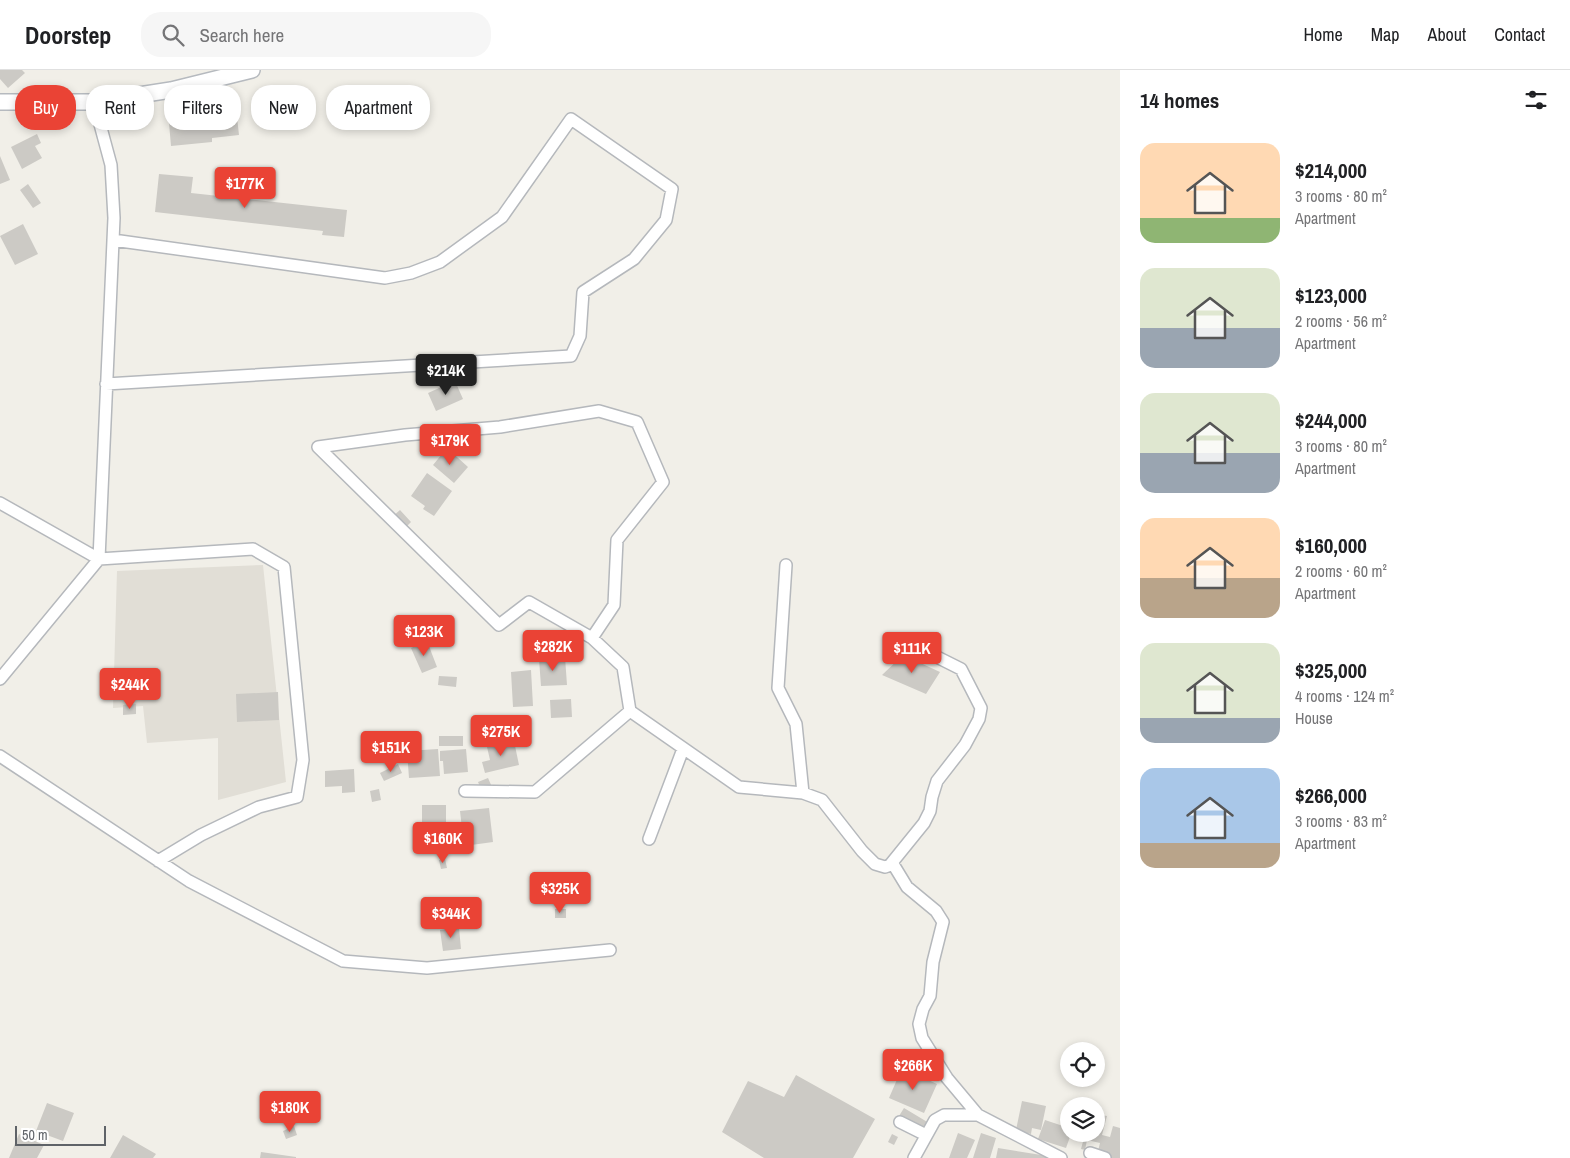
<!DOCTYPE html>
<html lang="en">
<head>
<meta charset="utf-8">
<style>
  :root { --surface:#fff; --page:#f6f6f6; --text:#202124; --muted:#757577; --line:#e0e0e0; --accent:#ea4335 }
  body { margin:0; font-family:"Archivo Narrow",sans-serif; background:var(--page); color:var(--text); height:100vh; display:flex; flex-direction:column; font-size:19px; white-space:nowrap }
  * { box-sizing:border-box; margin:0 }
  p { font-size:16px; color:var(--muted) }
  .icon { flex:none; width:28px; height:28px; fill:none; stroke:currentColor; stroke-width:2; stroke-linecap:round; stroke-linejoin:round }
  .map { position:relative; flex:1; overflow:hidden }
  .panel { display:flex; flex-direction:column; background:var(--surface); width:450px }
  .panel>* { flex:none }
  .banner { position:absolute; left:15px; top:15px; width:475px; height:45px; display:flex; gap:10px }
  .buttons { position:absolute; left:1060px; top:972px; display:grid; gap:10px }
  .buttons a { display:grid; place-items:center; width:45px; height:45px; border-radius:50%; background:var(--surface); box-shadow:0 2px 8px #0003; font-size:25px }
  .scale { position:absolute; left:15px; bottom:12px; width:91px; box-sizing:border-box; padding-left:5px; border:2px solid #5f6368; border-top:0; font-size:14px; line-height:18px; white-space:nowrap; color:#5f6368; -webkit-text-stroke:4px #fff; paint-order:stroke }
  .price { position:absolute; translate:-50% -42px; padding:0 11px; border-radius:5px; background:var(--accent); color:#fff; font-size:16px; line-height:32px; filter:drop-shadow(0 1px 2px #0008) }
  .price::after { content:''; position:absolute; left:50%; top:30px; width:15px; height:11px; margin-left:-8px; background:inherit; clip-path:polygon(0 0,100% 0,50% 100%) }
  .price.on { background:#222; color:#fff }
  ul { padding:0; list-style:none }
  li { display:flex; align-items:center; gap:15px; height:125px; padding:0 20px }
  li span { display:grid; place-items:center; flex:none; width:140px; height:100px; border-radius:15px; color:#555 }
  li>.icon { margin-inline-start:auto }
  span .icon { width:60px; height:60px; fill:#fffc; stroke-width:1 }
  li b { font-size:21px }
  h2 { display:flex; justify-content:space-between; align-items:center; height:60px; padding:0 20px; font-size:21px }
  .pill { padding:0 18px; border-radius:20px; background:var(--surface); box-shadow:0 2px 8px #0003; font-size:18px; line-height:45px }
  .pill.on { background:var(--accent); color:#fff }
  header { display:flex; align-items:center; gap:30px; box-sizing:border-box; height:70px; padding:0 25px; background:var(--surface); border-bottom:1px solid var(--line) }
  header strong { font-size:24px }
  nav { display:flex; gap:28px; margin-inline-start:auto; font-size:18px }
  .search { width:350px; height:45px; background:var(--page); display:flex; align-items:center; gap:12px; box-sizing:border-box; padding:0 18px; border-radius:20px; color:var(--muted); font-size:19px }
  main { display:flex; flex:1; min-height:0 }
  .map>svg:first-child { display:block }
</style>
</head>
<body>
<header>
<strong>Doorstep</strong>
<div class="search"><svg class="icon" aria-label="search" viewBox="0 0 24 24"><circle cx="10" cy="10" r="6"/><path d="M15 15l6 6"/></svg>Search here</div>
<nav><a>Home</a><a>Map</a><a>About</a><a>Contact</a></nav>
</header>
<main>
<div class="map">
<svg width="1120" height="1088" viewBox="0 0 1120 1088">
  <rect width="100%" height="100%" fill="#f1efe8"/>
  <path fill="#e1ded6" d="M263 495 286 712 218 730V668L147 673 143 636 113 638 117 501Z"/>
  <path fill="#cccac5" d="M0 0H22L25 3 8 18 0 9Z
    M237 47 239 65 212 68V72L171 76 169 53Z
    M37 64 41 73 35 76 42 88 22 99 11 77Z
    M0 86 10 110 0 114Z
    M159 104 193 107 191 123 347 140 344 167 322 165 323 161 155 142Z
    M28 114 41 133 33 138 20 120Z
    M23 154 38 184 15 195 0 166Z
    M455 311 463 329 436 341 428 323Z
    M447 378 468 397 454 413 433 395Z
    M427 403 452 421 434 446 423 439 425 436 411 426Z
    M400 440 411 452 404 459 392 447Z
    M427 571 437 597 422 603 411 578Z
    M903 585 940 602 926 624 882 605Z
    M565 587 567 615 541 616 539 589Z
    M531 600 533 636 513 637 511 602Z
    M439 606 457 607 456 617 438 615Z
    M278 622 279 650 237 652 236 624Z
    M571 629 572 647 551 648 550 630Z
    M136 634V644L123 645V635Z
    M439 666H463V676H439Z
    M514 671 519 695 485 703 482 692 490 690 487 677Z
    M438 679 440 706 409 708 407 681Z
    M466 679 468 702 444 704 443 691H440V681Z
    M398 694 402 703 384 711 380 703Z
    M354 699 355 722 342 723V716L325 717V701Z
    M488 708 492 717 482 721 478 712Z
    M379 719 381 730 372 732 370 721Z
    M422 735H446V758H422Z
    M489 738 493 772 464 776 460 741Z
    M436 774 437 782 422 784 421 776Z
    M445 789 447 798 441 799 439 790Z
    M555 839H566V848H555Z
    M459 858 461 879 443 881 440 860Z
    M902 998 937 1014 924 1043 889 1028Z
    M796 1005 875 1049 853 1088H764L722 1062 748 1011 784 1027Z
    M1022 1031 1046 1036 1041 1060 1032 1058 1031 1064 1016 1060Z
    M47 1033 74 1043 63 1071 36 1061Z
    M904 1038 929 1053 924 1062 899 1046Z
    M1096 1044 1107 1046 1102 1065 1110 1067 1113 1056 1120 1058V1088H1106L1097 1085 1100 1073 1087 1070 1085 1080 1081 1079 1085 1064H1096Z
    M1045 1050 1063 1056 1065 1050 1069 1051V1064H1071L1066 1078 1038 1069Z
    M294 1056 297 1065 286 1069 283 1061Z
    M958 1063 975 1070 967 1088H949Z
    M981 1063 996 1068 990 1088H973Z
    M19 1064 44 1075 37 1088H9Z
    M892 1064 898 1067 894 1075 888 1072Z
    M123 1065 156 1084 153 1088H110Z
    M998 1078 1054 1087 1053 1088H996Z
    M261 1082 296 1087V1088H260Z"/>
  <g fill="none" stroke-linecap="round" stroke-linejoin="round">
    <g stroke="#b5b8bc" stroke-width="14">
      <path id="street" d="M106 314 571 286 580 266 583 222 634 189 666 150 672 119 571 49 502 147 440 192 411 203 385 208 113 170
        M318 377 499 555 529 532 592 568 623 597 630 641 739 717 803 723 822 730 862 781 875 794 885 797 893 794 907 817 936 841 943 852 933 892 930 926 923 939 919 954 922 968 947 1008 978 1045
        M318 377 405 365 500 357 599 341 637 352 663 412 617 470 614 535 592 568
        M0 433 99 489 253 479 284 497 303 690 297 727 259 737 201 765 158 791
        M786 495 778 618 796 654 803 723
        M0 609 99 489 114 148 111 95 94 32
        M0 686 189 811 343 891 427 898 610 880
        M465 721 535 722 630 641
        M649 769 683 679
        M890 795 924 753 930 741 932 727 937 711 965 675 979 649 981 638 961 599 931 584
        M900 1052 926 1065
        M1090 1083 1105 1088
        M914 1088 935 1050 944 1045H978L1061 1088"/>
    </g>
    <g stroke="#b6babf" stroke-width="18">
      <path id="secondary" d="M0 32H94L171 20 252 0"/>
    </g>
    <use href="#street" stroke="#fff" stroke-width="11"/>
    <use href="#secondary" stroke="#fff" stroke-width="15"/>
  </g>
</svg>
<div class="buttons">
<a><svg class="icon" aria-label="locate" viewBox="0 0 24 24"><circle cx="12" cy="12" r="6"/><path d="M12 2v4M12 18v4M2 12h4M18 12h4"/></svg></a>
<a><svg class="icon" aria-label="layers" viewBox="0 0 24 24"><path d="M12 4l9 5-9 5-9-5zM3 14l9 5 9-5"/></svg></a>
</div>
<div class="scale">50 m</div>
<b class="price" style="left:245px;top:139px">$177K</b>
<b class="price on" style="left:446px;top:326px">$214K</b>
<b class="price" style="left:450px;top:396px">$179K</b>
<b class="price" style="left:424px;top:587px">$123K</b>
<b class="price" style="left:553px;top:602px">$282K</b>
<b class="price" style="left:912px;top:604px">$111K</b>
<b class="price" style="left:130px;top:640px">$244K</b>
<b class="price" style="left:501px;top:687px">$275K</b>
<b class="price" style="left:391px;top:703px">$151K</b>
<b class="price" style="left:443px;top:794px">$160K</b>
<b class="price" style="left:560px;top:844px">$325K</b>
<b class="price" style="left:451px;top:869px">$344K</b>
<b class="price" style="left:913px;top:1021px">$266K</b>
<b class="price" style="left:290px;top:1063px">$180K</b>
<div class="banner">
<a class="pill on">Buy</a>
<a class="pill">Rent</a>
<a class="pill">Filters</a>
<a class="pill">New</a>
<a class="pill">Apartment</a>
</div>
</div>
<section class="panel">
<h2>14 homes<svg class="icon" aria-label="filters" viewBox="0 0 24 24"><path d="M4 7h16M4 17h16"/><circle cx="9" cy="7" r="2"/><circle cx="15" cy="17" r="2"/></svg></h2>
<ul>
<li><span style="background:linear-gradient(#ffd9b3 75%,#8fb573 0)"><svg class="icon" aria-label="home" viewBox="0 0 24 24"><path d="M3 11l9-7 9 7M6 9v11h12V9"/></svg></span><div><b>$214,000</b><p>3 rooms · 80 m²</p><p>Apartment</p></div></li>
<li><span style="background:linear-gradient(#dfe7d0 60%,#9aa5b1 0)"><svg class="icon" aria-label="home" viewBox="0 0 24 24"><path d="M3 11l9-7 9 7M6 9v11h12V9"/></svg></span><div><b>$123,000</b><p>2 rooms · 56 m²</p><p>Apartment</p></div></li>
<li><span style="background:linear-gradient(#dfe7d0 60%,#9aa5b1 0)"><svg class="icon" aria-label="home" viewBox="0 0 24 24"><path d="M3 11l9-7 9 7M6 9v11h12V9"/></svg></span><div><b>$244,000</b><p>3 rooms · 80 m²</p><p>Apartment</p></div></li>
<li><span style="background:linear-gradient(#ffd9b3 60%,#b9a48a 0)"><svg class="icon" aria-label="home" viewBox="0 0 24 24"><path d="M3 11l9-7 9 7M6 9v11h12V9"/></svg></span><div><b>$160,000</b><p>2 rooms · 60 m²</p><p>Apartment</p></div></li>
<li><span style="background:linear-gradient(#dfe7d0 75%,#9aa5b1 0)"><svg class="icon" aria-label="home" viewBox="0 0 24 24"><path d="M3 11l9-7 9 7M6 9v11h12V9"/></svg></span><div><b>$325,000</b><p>4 rooms · 124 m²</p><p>House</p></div></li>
<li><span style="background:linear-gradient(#a9c7e8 75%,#b9a48a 0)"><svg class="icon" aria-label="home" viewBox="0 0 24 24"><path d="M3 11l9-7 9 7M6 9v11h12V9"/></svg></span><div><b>$266,000</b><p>3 rooms · 83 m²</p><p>Apartment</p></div></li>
</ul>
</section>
</main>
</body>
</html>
